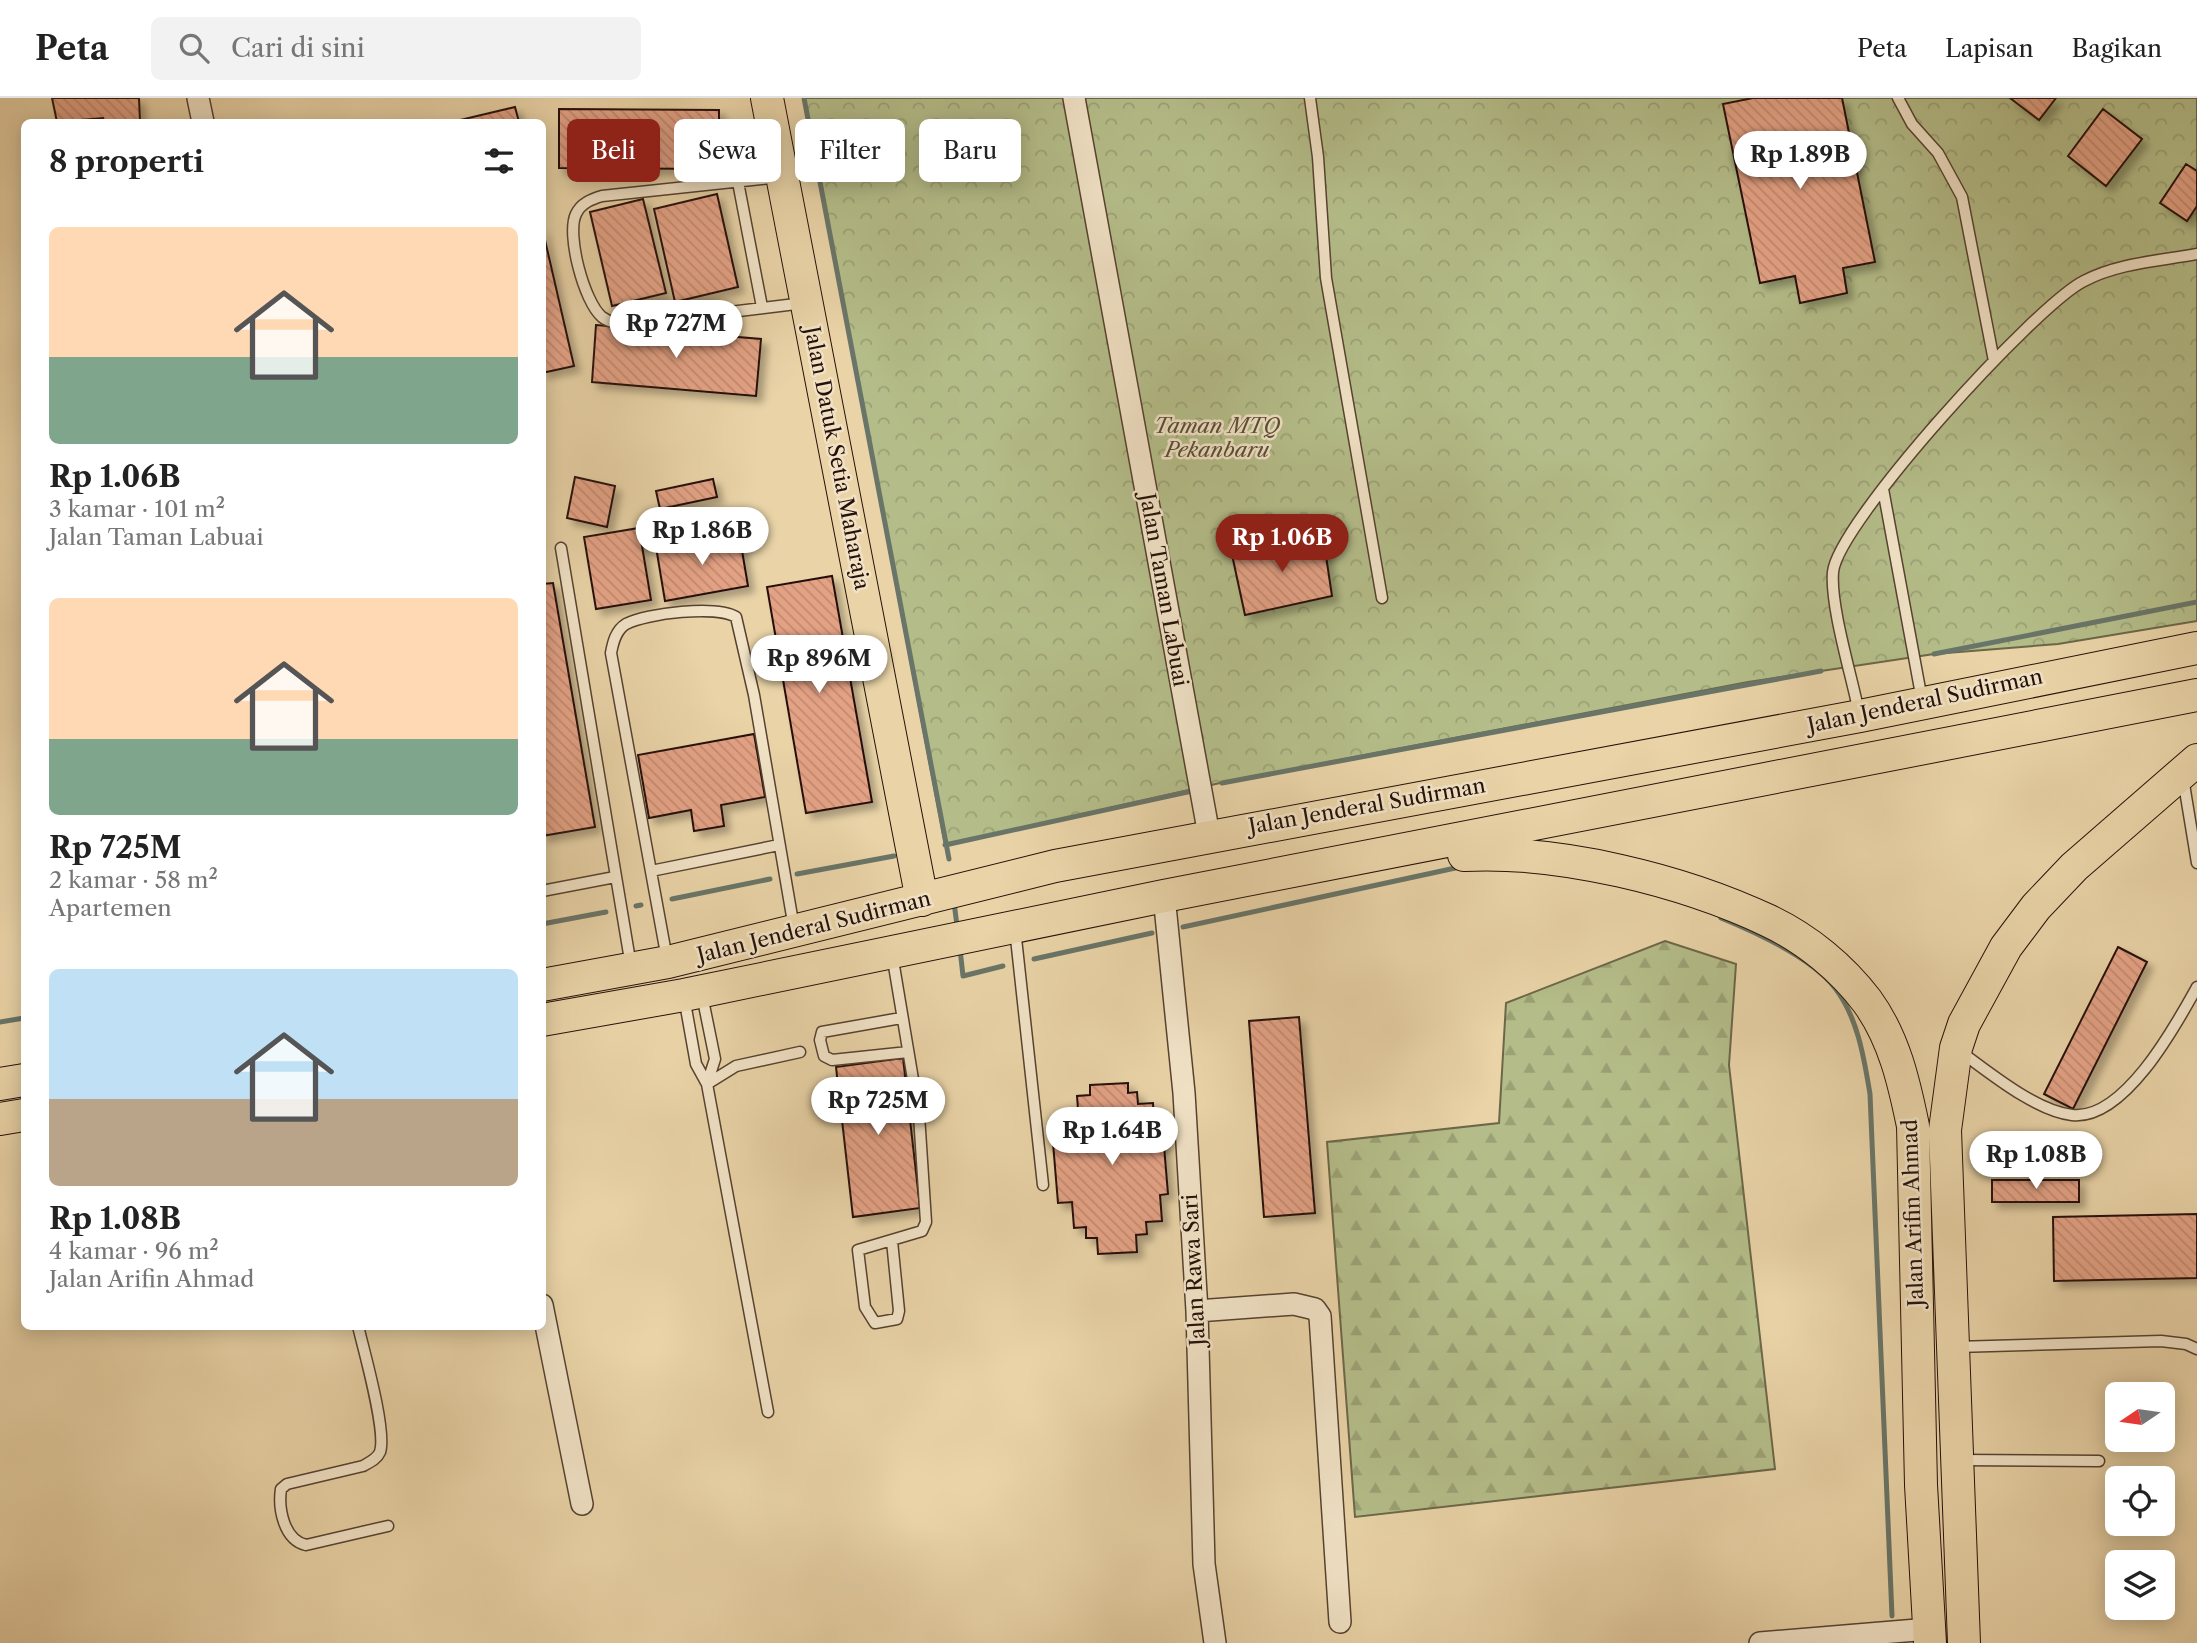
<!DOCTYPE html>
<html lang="id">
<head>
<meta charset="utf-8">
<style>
  :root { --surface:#fff; --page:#f2f2f2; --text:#222; --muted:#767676; --line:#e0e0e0; --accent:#8f2418 }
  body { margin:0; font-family:"Libre Caslon Text",serif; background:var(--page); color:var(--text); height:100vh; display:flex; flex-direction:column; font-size:26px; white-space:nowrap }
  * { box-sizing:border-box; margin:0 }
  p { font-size:23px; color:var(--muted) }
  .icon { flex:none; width:38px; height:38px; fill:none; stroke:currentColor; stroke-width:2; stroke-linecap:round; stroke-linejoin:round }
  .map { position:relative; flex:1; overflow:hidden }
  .side { position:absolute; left:21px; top:21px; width:525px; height:1211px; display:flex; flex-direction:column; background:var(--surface); border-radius:10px; box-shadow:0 4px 18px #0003 }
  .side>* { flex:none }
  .guide { position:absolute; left:567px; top:21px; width:665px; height:63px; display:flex; gap:14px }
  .needle { width:46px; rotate:257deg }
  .fabs { position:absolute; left:2105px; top:1284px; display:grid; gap:14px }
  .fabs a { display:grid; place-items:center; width:70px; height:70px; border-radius:10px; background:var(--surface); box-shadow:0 4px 18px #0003; font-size:35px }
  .price { position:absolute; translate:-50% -60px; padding:0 16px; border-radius:24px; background:#fff; color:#222; font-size:23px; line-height:46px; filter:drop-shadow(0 2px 4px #0008) }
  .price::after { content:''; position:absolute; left:50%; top:42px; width:21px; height:16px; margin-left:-10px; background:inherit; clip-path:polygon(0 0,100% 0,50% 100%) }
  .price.selected { background:var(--accent); color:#fff }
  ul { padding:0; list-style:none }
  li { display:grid; align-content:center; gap:14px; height:371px; padding:0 28px }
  li span { display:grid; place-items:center; height:217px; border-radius:10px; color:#555 }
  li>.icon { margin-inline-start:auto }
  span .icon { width:126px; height:126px; fill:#fffc; stroke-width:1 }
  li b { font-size:30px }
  h2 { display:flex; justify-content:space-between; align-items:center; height:84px; padding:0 28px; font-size:30px }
  .chip { padding:0 24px; border-radius:10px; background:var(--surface); box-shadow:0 4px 18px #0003; font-size:24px; line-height:63px }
  .chip.selected { background:var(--accent); color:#fff }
  header { display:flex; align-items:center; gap:42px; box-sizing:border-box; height:98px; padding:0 35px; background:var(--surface); border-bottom:2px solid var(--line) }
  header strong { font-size:33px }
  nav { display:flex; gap:38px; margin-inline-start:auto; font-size:24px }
  .search { width:490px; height:63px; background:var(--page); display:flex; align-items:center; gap:18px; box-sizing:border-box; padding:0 24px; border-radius:10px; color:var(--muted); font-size:26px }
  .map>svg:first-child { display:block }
</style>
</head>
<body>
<header>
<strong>Peta</strong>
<div class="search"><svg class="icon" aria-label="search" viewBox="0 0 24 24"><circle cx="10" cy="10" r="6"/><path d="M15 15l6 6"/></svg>Cari di sini</div>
<nav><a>Peta</a><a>Lapisan</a><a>Bagikan</a></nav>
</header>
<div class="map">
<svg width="2197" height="1545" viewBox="0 0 2197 1545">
  <defs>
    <pattern id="forest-firs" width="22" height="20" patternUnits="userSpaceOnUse" patternTransform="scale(1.75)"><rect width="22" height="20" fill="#b4bd89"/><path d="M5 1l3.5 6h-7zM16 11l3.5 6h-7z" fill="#9ba175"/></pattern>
    <pattern id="park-crowns" width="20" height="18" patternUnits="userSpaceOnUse" patternTransform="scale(1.75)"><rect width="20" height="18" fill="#b4bd89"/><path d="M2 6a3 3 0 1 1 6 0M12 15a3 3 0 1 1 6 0" fill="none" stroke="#9ba175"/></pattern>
    <pattern id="building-back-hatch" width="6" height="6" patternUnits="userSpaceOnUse" patternTransform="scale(1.75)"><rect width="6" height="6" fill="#e4a285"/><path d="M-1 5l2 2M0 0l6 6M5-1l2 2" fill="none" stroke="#c38a72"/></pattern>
    <filter id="shadow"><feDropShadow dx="6" dy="6" stdDeviation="3.5" flood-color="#0004"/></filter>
  </defs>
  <rect width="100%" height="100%" fill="#e9d3a7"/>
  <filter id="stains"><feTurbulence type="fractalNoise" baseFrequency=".00286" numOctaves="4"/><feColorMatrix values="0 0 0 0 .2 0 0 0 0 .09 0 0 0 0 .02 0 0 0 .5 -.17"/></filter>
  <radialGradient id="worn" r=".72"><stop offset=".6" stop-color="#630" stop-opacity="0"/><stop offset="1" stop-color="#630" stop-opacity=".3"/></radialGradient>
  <path fill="url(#forest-firs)" stroke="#6c6749" stroke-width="2" d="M1665 843 1736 866 1729 967 1775 1371 1355 1419 1327 1044 1499 1025 1506 905Z"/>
  <path fill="url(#park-crowns)" stroke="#6c6749" stroke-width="2" d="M804 0H2197V523L2058 546 1934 556 1748 584 1229 683 945 747Z"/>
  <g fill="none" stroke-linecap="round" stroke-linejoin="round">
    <path stroke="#697568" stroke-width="5" d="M804 0 949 761
      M1934 556 2197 504
      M1222 685 1821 573
      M945 747 1192 693
      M797 776 894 758
      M672 801 770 781
      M954 804 957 828
      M636 808 641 807
      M1721 820C1755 834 1812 860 1835 890 1858 920 1864 960 1870 996L1892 1518
      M542 826 606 814
      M1183 829 1460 769
      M960 851 963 878 1003 868
      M1034 861 1152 835
      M0 924 24 920"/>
  </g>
  <path fill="url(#building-back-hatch)" stroke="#251109" stroke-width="2" filter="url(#shadow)" d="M52 0H139L140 24H104L103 20 57 24Z
    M1753 0H1842L1875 164 1843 170 1847 195 1800 205 1795 178 1760 185 1723 6Z
    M2010 0H2056L2039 22Z
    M515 9 519 24H460V22Z
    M559 11 719 12V71L559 70Z
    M2103 11 2142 41 2106 88 2068 58Z
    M2186 66 2197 73V108L2187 123 2160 105Z
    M717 96 738 189 675 204 654 111Z
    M643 101 666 195 612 208 590 114Z
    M542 129 574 268 542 275Z
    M596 227 761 241 756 298 592 284Z
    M575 379 615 388 607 429 567 420Z
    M713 381 717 399 660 411 656 393Z
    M639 430 651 502 596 511 584 439Z
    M739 435 748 488 665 503 656 449Z
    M1323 438 1332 498 1245 517 1231 452Z
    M832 478 872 704 806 715 767 489Z
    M553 485 595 729 542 738V486Z
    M754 636 765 699 721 707 724 728 694 733 691 712 649 720 638 657Z
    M2118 849 2147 864 2073 1011 2044 996Z
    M1299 919 1315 1115 1264 1119 1249 923Z
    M903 960 920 1110 853 1119 836 969Z
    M1128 985V995L1137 994 1138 1006 1153 1005 1155 1037 1163 1036 1168 1096 1160 1097 1162 1123 1146 1124 1147 1136 1136 1137 1137 1154 1098 1156 1097 1140H1086V1129L1074 1130 1072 1104 1058 1105 1053 1045 1067 1044 1065 1012 1078 1011 1077 998 1090 997V987Z
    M1992 1082H2079V1104H1992Z
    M2197 1116V1180L2054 1183 2053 1119Z"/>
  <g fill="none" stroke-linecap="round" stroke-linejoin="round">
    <g stroke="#564230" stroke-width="13">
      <path id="lane" d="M1310 0 1318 59 1326 180 1382 500
        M1898 0 1912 26 1938 55 1962 99 1994 263
        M780 79 602 98C592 101 581 105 576 116 566 136 584 204 602 219 611 226 622 225 633 226L804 205
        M738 84 762 209
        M1883 391 1922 602
        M561 450 631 868
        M1859 615C1852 579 1830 508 1833 474 1838 424 2036 207 2084 183 2118 165 2159 163 2197 156
        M2183 680 2197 765
        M651 773 779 747
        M542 793 615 779
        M1015 831 1043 1087
        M667 861 611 555C613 544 616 532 626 526 647 515 717 507 736 519L754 597 794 830
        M702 897 715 961 707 986
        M684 899 696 966 707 986 768 1314
        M901 920 822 934 820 942 824 958 832 962 908 954
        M1961 954C1990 975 2036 1013 2072 1017 2124 1023 2176 927 2197 889
        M707 986 736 968 800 954
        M892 1143 899 1213 897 1221 875 1225 865 1209 858 1152 922 1133 926 1124 919 1017 892 856
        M358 1228C364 1253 387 1334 380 1354 377 1361 370 1364 363 1368L287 1386 281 1391C278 1411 284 1442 306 1447L388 1428
        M1956 1249 2161 1243 2186 1246 2197 1251
        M1960 1362 2099 1363"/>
    </g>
    <g stroke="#564230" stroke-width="24">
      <path id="street" d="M198 0 203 24
        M1074 0 1209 737
        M1164 798 1184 995 1197 1213 1204 1466 1215 1545
        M542 1207 582 1406
        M1197 1213 1294 1206 1315 1211 1320 1218 1340 1524
        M1760 1545 1929 1531"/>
    </g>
    <g stroke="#251109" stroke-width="34">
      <path id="primary" d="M767 0 922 802
        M1464 757C1560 752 1682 782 1769 823 1807 841 1842 870 1867 903 1894 940 1904 984 1913 1028L1921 1387 1930 1545
        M542 887 668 864 1055 768 1860 618 2197 550
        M542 922 684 897 1164 798 2197 597
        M0 986 24 982
        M0 1021 24 1017
        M1964 1545 1945 1032 1956 950 1964 926 2006 849 2036 809 2074 769 2197 662"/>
    </g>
    <use href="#lane" stroke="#f1e2c6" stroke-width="10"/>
    <use href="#street" stroke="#f1e2c6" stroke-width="21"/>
    <use href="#primary" stroke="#e9d3a7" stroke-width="32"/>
  </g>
  <g text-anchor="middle" stroke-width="5" stroke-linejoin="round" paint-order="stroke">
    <g font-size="21" font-style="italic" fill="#574d36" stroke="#f1e2c6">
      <text x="1217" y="335">Taman MTQ<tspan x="1217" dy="24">Pekanbaru</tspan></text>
    </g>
    <g font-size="21" fill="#251109" stroke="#f1e2c6">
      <text transform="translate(837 360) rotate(79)" y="7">Jalan Datuk Setia Maharaja</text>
      <text transform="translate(1164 492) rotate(80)" y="7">Jalan Taman Labuai</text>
      <text transform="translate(1925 603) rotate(-12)" y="7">Jalan Jenderal Sudirman</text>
      <text transform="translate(1367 708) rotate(-10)" y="7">Jalan Jenderal Sudirman</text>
      <text transform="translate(814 829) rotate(-14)" y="7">Jalan Jenderal Sudirman</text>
      <text transform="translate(1913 1115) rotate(-92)" y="7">Jalan Arifin Ahmad</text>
      <text transform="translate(1194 1172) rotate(-93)" y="7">Jalan Rawa Sari</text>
    </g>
  </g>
  <rect width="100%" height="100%" filter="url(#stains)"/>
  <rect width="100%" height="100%" fill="url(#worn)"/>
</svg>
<div class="fabs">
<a><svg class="needle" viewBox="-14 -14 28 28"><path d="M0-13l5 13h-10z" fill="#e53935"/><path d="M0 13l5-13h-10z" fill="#767676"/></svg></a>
<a><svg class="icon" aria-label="locate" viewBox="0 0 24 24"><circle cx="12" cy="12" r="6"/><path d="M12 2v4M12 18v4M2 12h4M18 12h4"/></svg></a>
<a><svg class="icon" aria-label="layers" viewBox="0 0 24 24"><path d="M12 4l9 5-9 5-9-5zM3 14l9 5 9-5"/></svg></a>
</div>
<b class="price" style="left:1800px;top:93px">Rp 1.89B</b>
<b class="price" style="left:676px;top:262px">Rp 727M</b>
<b class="price" style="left:702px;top:469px">Rp 1.86B</b>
<b class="price selected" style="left:1282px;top:476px">Rp 1.06B</b>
<b class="price" style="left:819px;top:597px">Rp 896M</b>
<b class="price" style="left:878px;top:1039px">Rp 725M</b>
<b class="price" style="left:1112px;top:1069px">Rp 1.64B</b>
<b class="price" style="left:2036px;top:1093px">Rp 1.08B</b>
<div class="guide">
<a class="chip selected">Beli</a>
<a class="chip">Sewa</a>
<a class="chip">Filter</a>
<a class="chip">Baru</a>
</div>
<section class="side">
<h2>8 properti<svg class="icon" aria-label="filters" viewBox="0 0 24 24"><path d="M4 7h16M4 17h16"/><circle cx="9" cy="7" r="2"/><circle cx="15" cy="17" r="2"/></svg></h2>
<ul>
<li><span style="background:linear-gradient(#ffd9b3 60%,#7fa58c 0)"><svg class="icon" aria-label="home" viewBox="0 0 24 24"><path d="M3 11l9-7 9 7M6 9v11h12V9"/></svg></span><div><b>Rp 1.06B</b><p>3 kamar · 101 m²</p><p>Jalan Taman Labuai</p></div></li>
<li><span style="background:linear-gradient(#ffd9b3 65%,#7fa58c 0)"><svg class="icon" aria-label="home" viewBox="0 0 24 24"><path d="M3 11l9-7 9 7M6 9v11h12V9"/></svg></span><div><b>Rp 725M</b><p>2 kamar · 58 m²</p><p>Apartemen</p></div></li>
<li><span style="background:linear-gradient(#bfe0f5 60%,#b9a48a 0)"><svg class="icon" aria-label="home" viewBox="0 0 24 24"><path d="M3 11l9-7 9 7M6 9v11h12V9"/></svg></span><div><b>Rp 1.08B</b><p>4 kamar · 96 m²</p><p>Jalan Arifin Ahmad</p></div></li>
</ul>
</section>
</div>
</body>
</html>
